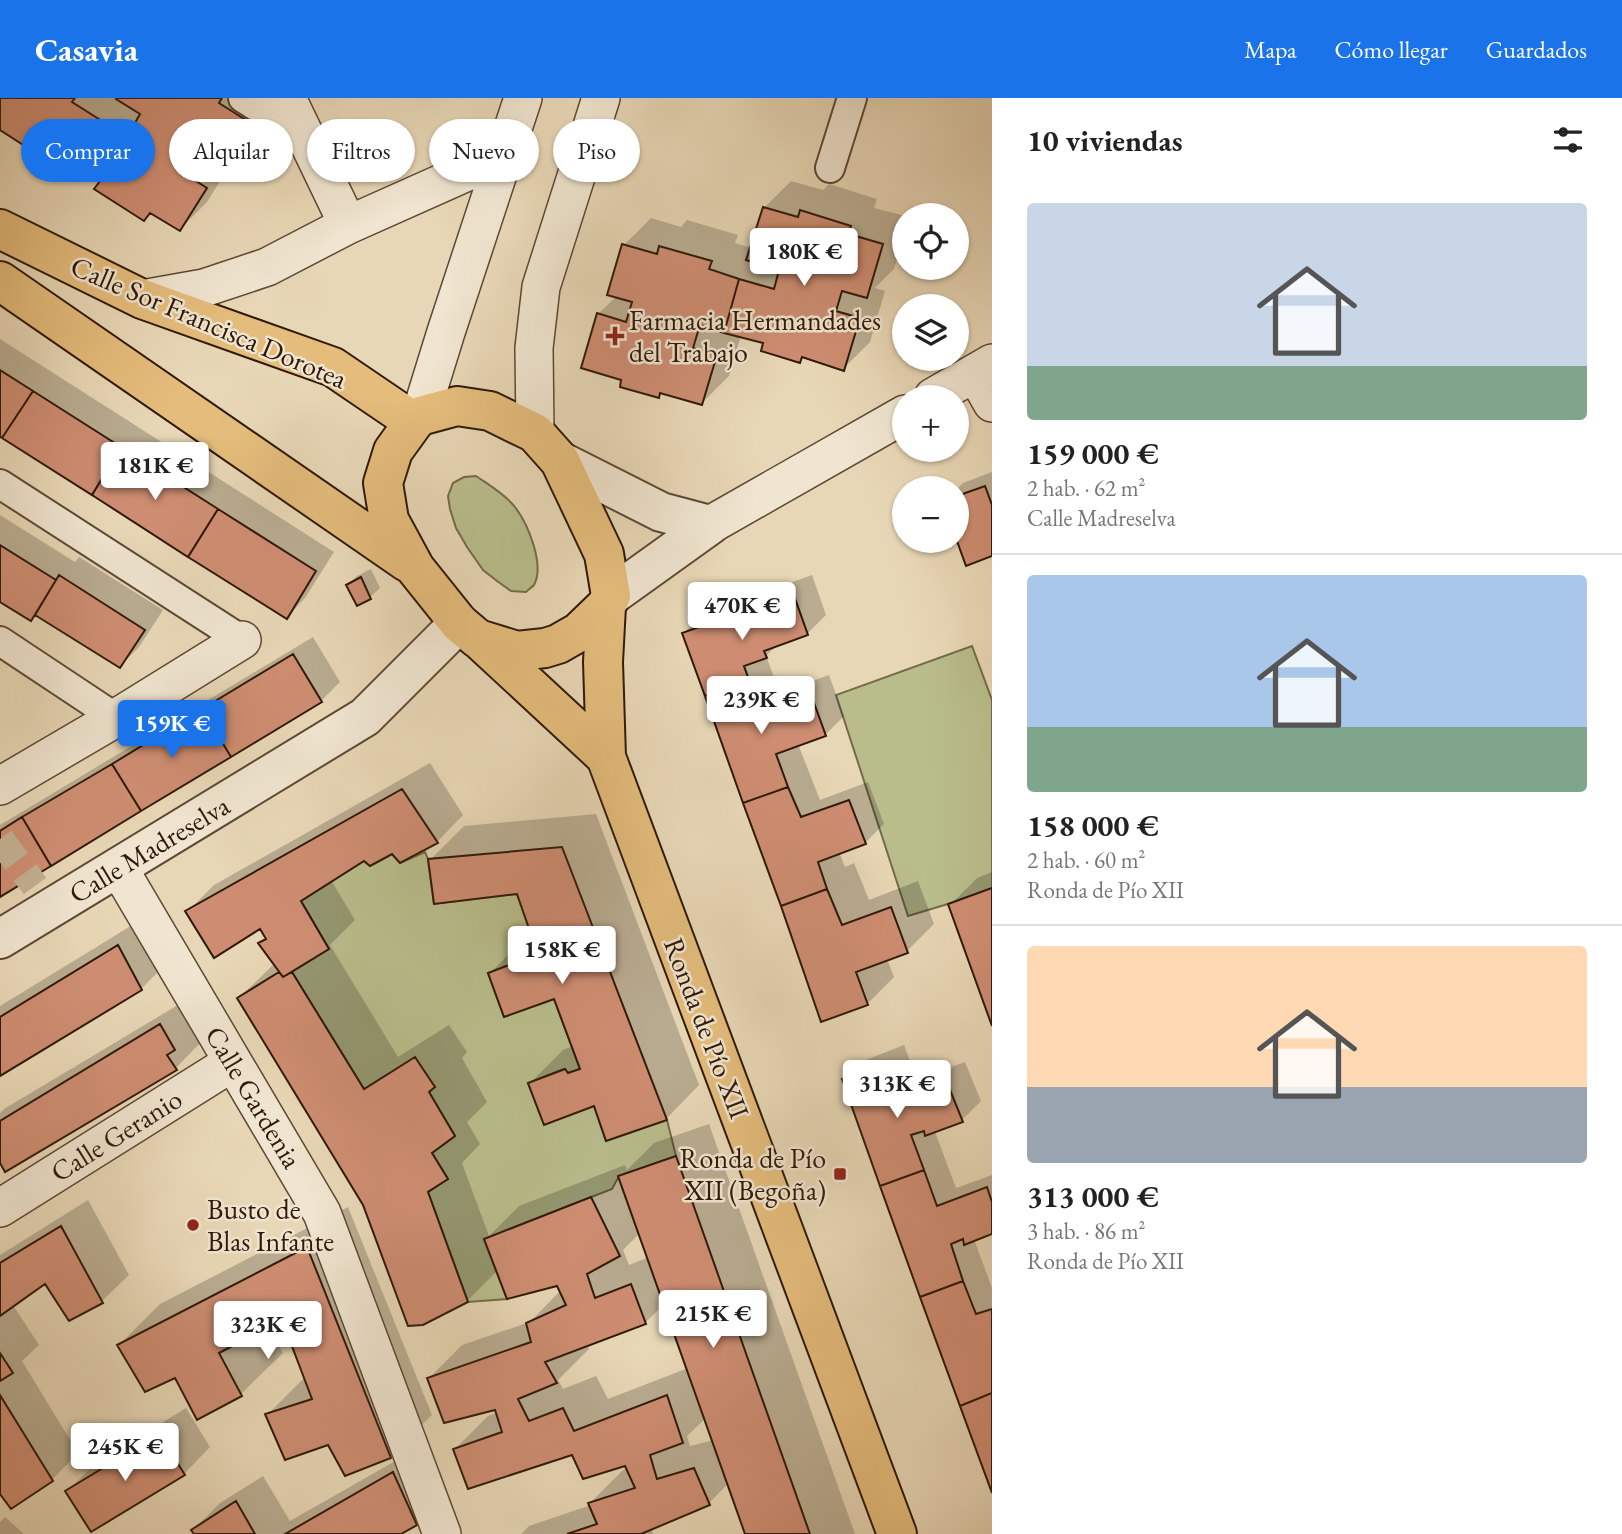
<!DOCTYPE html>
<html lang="es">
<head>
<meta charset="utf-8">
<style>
  :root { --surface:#fff; --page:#f6f6f6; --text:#222; --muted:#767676; --line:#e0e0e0; --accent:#1a73e8 }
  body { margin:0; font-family:"EB Garamond",serif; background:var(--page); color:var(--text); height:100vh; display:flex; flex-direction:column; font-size:26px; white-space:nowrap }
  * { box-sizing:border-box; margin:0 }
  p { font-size:23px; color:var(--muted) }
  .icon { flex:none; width:38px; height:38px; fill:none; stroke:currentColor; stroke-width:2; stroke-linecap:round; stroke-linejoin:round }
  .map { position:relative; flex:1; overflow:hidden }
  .side { display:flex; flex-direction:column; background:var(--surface); width:630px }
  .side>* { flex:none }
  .top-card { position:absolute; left:21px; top:21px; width:665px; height:63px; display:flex; gap:14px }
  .buttons { position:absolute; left:892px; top:105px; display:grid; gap:14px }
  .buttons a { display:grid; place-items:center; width:77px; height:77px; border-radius:50%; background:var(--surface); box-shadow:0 2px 5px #0004; font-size:35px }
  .price { position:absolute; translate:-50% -60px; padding:0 16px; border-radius:7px; background:#fff; color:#222; font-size:23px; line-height:46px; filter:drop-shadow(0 2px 4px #0008) }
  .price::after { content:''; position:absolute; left:50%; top:42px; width:21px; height:16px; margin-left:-10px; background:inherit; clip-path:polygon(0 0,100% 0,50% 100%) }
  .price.current { background:var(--accent); color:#fff }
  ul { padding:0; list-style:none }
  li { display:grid; align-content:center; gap:14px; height:371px; padding:0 35px }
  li+li { border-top:2px solid var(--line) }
  li span { display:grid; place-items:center; height:217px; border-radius:7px; color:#555 }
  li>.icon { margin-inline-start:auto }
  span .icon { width:126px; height:126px; fill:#fffc; stroke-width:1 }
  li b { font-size:30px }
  h2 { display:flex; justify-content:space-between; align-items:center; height:84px; padding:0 35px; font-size:30px }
  .chip { padding:0 24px; border-radius:32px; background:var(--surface); box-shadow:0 2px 5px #0004; font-size:24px; line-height:63px }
  .chip.current { background:var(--accent); color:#fff }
  header { display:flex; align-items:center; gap:42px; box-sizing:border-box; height:98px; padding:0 35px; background:var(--accent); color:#fff }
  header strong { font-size:33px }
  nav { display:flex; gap:38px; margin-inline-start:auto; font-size:24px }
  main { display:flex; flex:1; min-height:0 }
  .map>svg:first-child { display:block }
</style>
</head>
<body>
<header>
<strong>Casavia</strong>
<nav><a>Mapa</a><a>Cómo llegar</a><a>Guardados</a></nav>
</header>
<main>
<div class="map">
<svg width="992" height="1436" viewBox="0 0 992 1436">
  <rect width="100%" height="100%" fill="#e8d7b6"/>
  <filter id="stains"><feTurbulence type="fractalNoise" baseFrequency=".00286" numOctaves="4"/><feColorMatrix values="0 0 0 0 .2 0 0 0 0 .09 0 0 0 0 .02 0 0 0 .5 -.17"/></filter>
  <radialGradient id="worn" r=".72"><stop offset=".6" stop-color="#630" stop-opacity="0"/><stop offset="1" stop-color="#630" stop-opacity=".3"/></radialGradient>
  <path fill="#b9bd8c" stroke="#746b4a" stroke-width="2" d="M476 378C489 387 505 396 515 409 528 426 545 467 534 487 533 488 527 493 526 494L511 493 497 483 483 472 467 449 456 430 450 411 448 398 453 385 464 379Z
    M972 548 992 602V790L948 806 908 818 836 597Z
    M425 754 428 761 434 806 517 796 540 862 528 866 525 861 488 875 504 919 554 901 580 971 568 975 564 971 528 985 544 1026 594 1008 606 1043 667 1022 676 1058 619 1078 612 1091 484 1141 507 1201 468 1204 428 1094 448 1081 432 1055 455 1038 429 994 434 988 364 991 292 874 329 851 301 803 364 763 370 768 392 756 400 765Z"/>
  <path fill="#0003" fill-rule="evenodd" d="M0 0H273L248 39 228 59 233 62 207 104 180 131 152 114 144 121 102 82 47 46 39 54 0 30Z
    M791 83 823 92 829 86 877 101 874 110 905 118V135L894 171 875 190 885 193 870 244 843 271 804 258 799 263 765 244 741 237 729 278 702 305 662 294 658 298 624 280 598 216 617 198 624 147 651 120 681 129 687 122 738 137 735 145 752 150 764 110Z
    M0 241 334 454 305 500 287 519 0 337Z
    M992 374V457L957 438V391L963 385Z
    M0 417 75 464 79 459 163 512 139 549 120 568 36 516 31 521 0 502Z
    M371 471 380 490 370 499 358 506 348 487 357 478Z
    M812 477 826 517 807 536 778 546 766 558 780 595 829 577 844 618 825 637 798 646 807 669 820 702 868 684 884 726 865 745 839 754 845 769 854 765 869 802 918 783 934 826 907 853 887 861 894 879 867 906 684 535 703 516Z
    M313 539 340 584 321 603 0 797V727Z
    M430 665 463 717 437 744 364 761 331 782 355 822 330 847 398 959 449 927 467 954 462 960 487 1004 467 1024 480 1046 462 1065 489 1138 519 1108 625 1067 627 1072 654 1045 709 1026 855 1436H747L729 1385 709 1405 651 1430 653 1436H521L529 1428 591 1407 590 1405 623 1372 628 1370 626 1366 573 1355 455 1351 488 1318 497 1315 496 1310 429 1280 462 1247 530 1224 561 1192 558 1186 498 1172 467 1203 364 1106 239 900 275 865 261 845 267 839 261 829 187 814 214 787ZM289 873 290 874 281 884V878ZM640 1135 649 1159 629 1167 623 1152ZM665 1205 688 1270 608 1301 596 1278 563 1291 558 1282 589 1251 587 1247 645 1225ZM706 1320 714 1342 690 1348 687 1338Z
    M596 716 699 987 666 1021 595 1006 530 985 563 952 573 948 555 899 490 875 523 842 534 838 518 794 430 762 464 728Z
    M992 774V923L950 807 977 780Z
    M152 815 175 857 141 891 0 976V908Z
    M188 901 202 943 176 970 0 1062V1015L4 1011Z
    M904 947 917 981 965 964 981 1003 962 1022 935 1034 956 1090 992 1077V1134L974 1141 992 1190V1389L844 982 863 963Z
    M88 1102 129 1177 102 1203 45 1183 13 1207 39 1247 22 1263 78 1355 52 1382 0 1393V1157Z
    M348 1109 432 1317 390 1358 329 1345 267 1317 306 1278 283 1220 268 1228 283 1255 241 1296 176 1277 119 1247 160 1206Z
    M186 1310 210 1349 184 1376 67 1393 94 1367Z
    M420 1349 443 1399 416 1426 397 1436H196L193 1432 220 1405 263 1378 290 1423Z
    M5 1419 24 1436H0V1424Z"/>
  <path fill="#ce8d72" stroke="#2f1908" stroke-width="2" d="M0 0H75L72 4 102 23 75 66 45 47 39 57 0 32Z
    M117 0H222L219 5 249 24 222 68 191 49 177 71 207 90 180 133 150 115 144 123 94 91 100 83 75 66 102 23 127 39 140 16 116 1Z
    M763 109 798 119 800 112 851 128 849 136 883 146 867 200 842 193 836 213 860 220 844 273 802 259 800 265 761 253 763 245 724 235 739 181 774 191 779 172 746 162Z
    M622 146 657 156 659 148 712 163 709 171 739 181 724 235 700 227 693 250 717 257 702 307 660 295 659 300 620 289 621 282 581 270 597 215 626 224 632 204 607 197Z
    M0 272 33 293 2 340 0 339Z
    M33 293 121 349 92 397 2 340Z
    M121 349 218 411 188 459 92 397Z
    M985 388 992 407V458L966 468 957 443V398Z
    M218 411 316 473 287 521 188 459Z
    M0 447 56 482 31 523 0 504Z
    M59 477 145 532 120 570 35 517Z
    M361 479 371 501 357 508 346 487Z
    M793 495 808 537 764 553 767 560 744 568 749 582 705 598 682 535Z
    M293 556 322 604 231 659 202 611Z
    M749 582 761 612 810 594 826 638 776 656 788 689 743 705 705 598Z
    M202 611 231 659 141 713 112 666Z
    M112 666 141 713 51 768 22 719Z
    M788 689 801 719 849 702 866 746 818 764 827 791 781 808 743 705Z
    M402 691 438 745 400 765 392 756 370 768 364 763 301 803 329 851 283 879 258 845 266 841 260 831 214 860 185 813Z
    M22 719 51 768 0 799V733Z
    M562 749 667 1022 606 1043 594 1008 544 1027 528 985 565 971 568 975 580 971 554 901 504 919 488 875 525 861 528 866 540 862 517 796 434 806 428 761Z
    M992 790V928L948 806Z
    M827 791 842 827 891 809 908 855 856 874 868 907 821 924 781 808Z
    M118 847 142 892 0 978V919Z
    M279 874 283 879 292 874 364 991 415 959 435 989 429 994 455 1038 432 1055 448 1081 428 1094 468 1204 423 1227 408 1228 363 1107 237 900Z
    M160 926 175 952 167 957 177 972 5 1074 0 1065V1023Z
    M885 964 898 999 946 982 963 1024 925 1038 924 1033 911 1037 924 1072 880 1088 842 981Z
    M676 1058 810 1436H745L618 1078Z
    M924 1072 937 1108 987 1089 992 1104V1136L964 1147 963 1141 951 1146 963 1183 920 1199 880 1088Z
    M591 1099 620 1158 587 1176 595 1200 631 1186 646 1226 545 1264 557 1285 518 1301 529 1323 563 1310 574 1333 667 1297 683 1345 650 1357 657 1381 694 1370 710 1407 641 1436H567L597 1426 588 1405 635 1390 625 1368 583 1381 572 1357 468 1391 453 1351 502 1334 495 1312 444 1325 427 1280 531 1244 526 1225 566 1207 557 1188 507 1201 484 1141Z
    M61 1128 103 1205 69 1223 45 1186 0 1218V1165Z
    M307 1149 391 1360 345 1378 328 1347 285 1362 265 1316 312 1301 282 1222 219 1255 242 1298 197 1322 175 1280 145 1294 117 1247Z
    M963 1183 976 1216 992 1211V1295L960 1308 920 1199Z
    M0 1255 13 1275 0 1283Z
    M992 1295V1395L960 1308Z
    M0 1297 53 1383 11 1411 0 1396Z
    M159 1336 185 1377 91 1434 65 1393Z
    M393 1374 417 1427 401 1436H285Z
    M236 1403 255 1436H194L191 1432Z"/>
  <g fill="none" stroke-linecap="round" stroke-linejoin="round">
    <path stroke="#c3b193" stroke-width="28" stroke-dasharray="28 14" stroke-linecap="butt" d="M0 741 35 788"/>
    <g stroke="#5d4834" stroke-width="32">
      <path id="pedestrian" d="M243 0 306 40
        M830 70 852 0
        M0 386 242 542
        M0 543 116 620"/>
    </g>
    <g stroke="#5d4834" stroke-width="40">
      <path id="minor" d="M287 0 348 127
        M142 201 204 190 267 169 348 127 505 57
        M975 275 992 305
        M933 299 992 265
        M420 318 446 234 523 0
        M535 335 534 250 541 189 601 0
        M710 427 905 316
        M0 688 116 620 242 542
        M118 769 322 1115 442 1436
        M0 1110 233 964"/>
    </g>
    <g stroke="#5d4834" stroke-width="42">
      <path id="tertiary" d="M560 363 661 414 710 427
        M611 498 710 427
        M0 841 365 619 459 525"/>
    </g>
    <g stroke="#2f1908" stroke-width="42">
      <path id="primary" d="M0 131 142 201 333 269 414 324
        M0 183 407 464
        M457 308 490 313 535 335 560 363 604 456 611 498 606 508 579 534 558 546 545 550 517 553 478 541 459 525 415 470 389 422 383 385 393 353 414 324 420 318Z
        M606 508 603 564 606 659 897 1436
        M482 544 606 659"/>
    </g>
    <use href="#pedestrian" stroke="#f0e5d0" stroke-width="28"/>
    <use href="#minor" stroke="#f0e5d0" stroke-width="37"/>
    <use href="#tertiary" stroke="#f0e5d0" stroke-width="38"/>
    <use href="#primary" stroke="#e4bc7b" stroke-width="38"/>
  </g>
  <g fill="#8f2418" stroke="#f0e5d0" stroke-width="2.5">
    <path d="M611.5 227.5h7v7h7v7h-7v7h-7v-7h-7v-7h7z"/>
    <rect x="833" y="1069" width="14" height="14" rx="3.5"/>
    <circle cx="193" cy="1127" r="7"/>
  </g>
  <g text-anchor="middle" stroke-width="5" stroke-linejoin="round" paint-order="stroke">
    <g font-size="28" fill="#2f1908" stroke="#f0e5d0" text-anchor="start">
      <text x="629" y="232">Farmacia Hermandades<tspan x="629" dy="32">del Trabajo</tspan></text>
      <text x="826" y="1070" text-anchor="end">Ronda de Pío<tspan x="826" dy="32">XII (Begoña)</tspan></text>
      <text x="207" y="1121">Busto de<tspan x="207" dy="32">Blas Infante</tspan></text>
    </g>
    <g font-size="28" fill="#2f1908" stroke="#f0e5d0">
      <text transform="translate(209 224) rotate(23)" y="10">Calle Sor Francisca Dorotea</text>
      <text transform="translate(149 751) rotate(-31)" y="10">Calle Madreselva</text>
      <text transform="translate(707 930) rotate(69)" y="10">Ronda de Pío XII</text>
      <text transform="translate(254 999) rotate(59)" y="10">Calle Gardenia</text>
      <text transform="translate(116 1037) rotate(-32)" y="10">Calle Geranio</text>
    </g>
  </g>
  <rect width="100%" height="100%" filter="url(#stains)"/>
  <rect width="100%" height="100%" fill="url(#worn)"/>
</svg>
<div class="buttons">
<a><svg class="icon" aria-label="locate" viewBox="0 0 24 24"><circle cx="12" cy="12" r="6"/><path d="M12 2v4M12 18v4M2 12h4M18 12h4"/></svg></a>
<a><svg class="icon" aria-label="layers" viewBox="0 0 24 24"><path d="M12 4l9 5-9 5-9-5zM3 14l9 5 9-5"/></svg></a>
<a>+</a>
<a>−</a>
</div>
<b class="price" style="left:804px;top:190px">180K €</b>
<b class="price" style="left:155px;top:404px">181K €</b>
<b class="price" style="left:742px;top:544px">470K €</b>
<b class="price" style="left:761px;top:638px">239K €</b>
<b class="price current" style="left:172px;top:662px">159K €</b>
<b class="price" style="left:562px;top:888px">158K €</b>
<b class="price" style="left:897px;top:1022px">313K €</b>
<b class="price" style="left:713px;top:1252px">215K €</b>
<b class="price" style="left:268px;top:1263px">323K €</b>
<b class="price" style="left:125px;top:1385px">245K €</b>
<div class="top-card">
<a class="chip current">Comprar</a>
<a class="chip">Alquilar</a>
<a class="chip">Filtros</a>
<a class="chip">Nuevo</a>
<a class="chip">Piso</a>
</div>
</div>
<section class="side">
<h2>10 viviendas<svg class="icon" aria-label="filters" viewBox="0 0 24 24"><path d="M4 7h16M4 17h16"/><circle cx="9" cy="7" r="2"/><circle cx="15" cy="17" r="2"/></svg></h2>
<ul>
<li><span style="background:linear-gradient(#c9d6e8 75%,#7fa58c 0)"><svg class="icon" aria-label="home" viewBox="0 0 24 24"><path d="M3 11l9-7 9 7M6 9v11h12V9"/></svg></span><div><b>159 000 €</b><p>2 hab. · 62 m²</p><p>Calle Madreselva</p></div></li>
<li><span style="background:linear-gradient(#a9c7e8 70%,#7fa58c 0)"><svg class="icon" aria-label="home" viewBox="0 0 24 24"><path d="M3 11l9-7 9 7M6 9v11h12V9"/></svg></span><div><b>158 000 €</b><p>2 hab. · 60 m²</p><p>Ronda de Pío XII</p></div></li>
<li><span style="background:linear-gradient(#ffd9b3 65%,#9aa5b1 0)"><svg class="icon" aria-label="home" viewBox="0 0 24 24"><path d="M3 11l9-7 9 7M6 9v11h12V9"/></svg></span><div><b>313 000 €</b><p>3 hab. · 86 m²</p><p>Ronda de Pío XII</p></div></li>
</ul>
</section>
</main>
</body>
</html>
